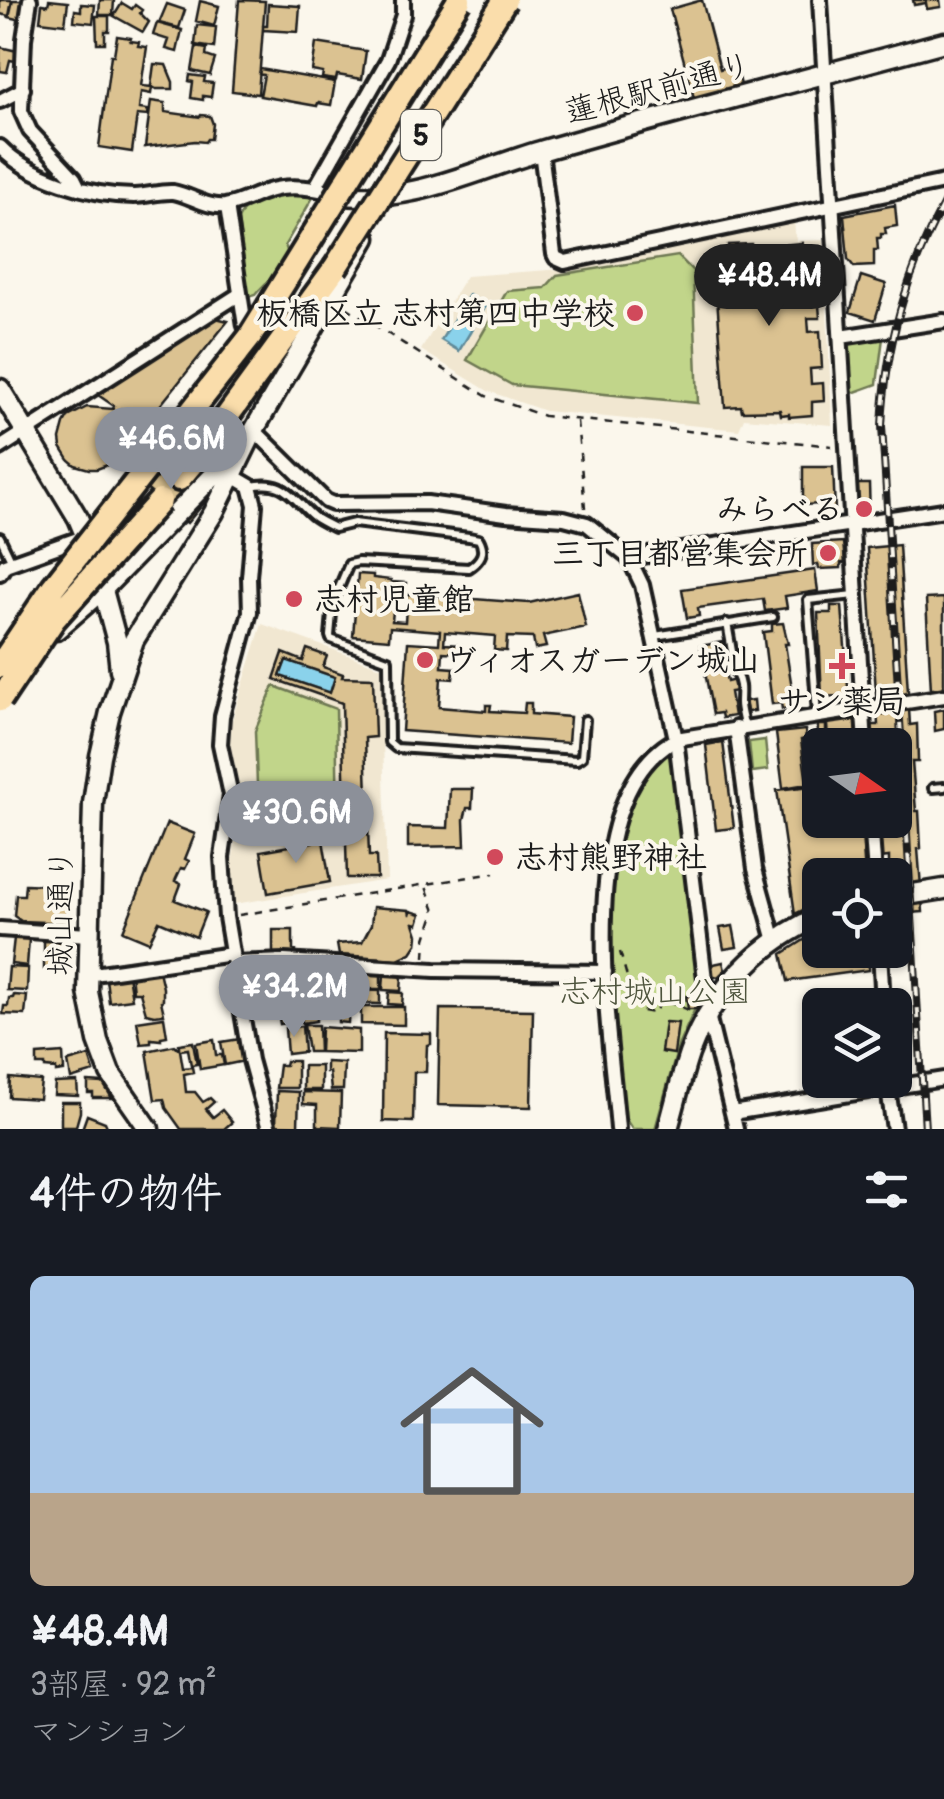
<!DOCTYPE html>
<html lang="ja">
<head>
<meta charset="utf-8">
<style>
  :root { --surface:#171b24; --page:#242831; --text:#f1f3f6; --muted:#9ea1a6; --line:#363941; --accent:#8c9099 }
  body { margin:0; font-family:Pangolin,"Klee One",sans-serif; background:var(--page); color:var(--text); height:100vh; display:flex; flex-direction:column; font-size:38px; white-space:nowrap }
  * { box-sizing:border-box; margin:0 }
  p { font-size:32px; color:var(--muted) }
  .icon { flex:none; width:55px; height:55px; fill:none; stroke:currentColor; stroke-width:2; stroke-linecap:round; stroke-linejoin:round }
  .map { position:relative; height:1129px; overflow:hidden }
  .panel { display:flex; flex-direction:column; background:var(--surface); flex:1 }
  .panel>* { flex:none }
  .needle { width:65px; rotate:104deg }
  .tools { position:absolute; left:802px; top:728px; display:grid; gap:20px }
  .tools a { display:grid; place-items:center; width:110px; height:110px; border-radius:15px; background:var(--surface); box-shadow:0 2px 8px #0004; font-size:50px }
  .price { position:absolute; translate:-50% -85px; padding:0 22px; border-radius:35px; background:var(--accent); color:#fff; font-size:32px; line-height:65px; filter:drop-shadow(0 2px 5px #0008) }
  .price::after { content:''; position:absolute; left:50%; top:60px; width:30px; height:22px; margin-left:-15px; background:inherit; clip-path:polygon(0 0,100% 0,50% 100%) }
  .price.selected { background:#222; color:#fff }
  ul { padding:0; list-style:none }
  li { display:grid; align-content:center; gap:20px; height:530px; padding:0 30px }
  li+li { border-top:2px solid var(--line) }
  li span { display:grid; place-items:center; height:310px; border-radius:15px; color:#555 }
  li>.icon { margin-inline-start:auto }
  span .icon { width:180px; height:180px; fill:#fffc; stroke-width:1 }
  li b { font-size:42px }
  h2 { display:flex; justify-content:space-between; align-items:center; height:120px; padding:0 30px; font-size:42px }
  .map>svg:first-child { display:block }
</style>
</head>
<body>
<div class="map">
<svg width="944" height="1129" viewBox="0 0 944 1129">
  <rect width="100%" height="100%" fill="#fbf7ec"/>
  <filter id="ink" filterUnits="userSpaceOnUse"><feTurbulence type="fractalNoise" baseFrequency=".01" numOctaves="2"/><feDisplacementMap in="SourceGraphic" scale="20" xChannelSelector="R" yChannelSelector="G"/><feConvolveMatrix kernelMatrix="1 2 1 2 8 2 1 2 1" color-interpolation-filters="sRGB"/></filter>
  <g filter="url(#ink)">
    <path fill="#f1e7d1" d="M794 222 796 241 824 240 832 425 744 418 739 430 545 411 488 391 421 350 466 276 563 269Z
      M262 624 381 667 387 880 234 904 231 884 233 857 240 805 238 778 229 757 231 723Z"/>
    <path fill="#c1d58a" stroke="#6e7853" stroke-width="2.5" d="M275 196H308L312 199 285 245 289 256C281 272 266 281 255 295L248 297 238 220 245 207Z
      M678 256 693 271 698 403 512 385 467 360 507 291 545 288 557 275Z
      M884 330 877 384 844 396 841 337Z
      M274 686 336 709 338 823 259 838 255 731Z
      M765 740 768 770 752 772 749 742Z
      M666 749 672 752 699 1000 679 1044 655 1129H632L623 1115C614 1001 579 842 666 749Z"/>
    <path fill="#8ad2eb" stroke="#5e8998" stroke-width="2.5" d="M469 295 486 306 459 351 441 340Z
      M286 660 335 677 330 693 280 676Z"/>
    <path fill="#dbc291" stroke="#1c1c1c" stroke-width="2.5" fill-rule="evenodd" d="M0 0H12L9 16 0 14Z
      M13 0H26L22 20 9 17Z
      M49 0 68 2 65 24 40 21 42 4 48 5Z
      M100 0H114L113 15H99Z
      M239 0 265 1 258 94 232 91Z
      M702 0 720 69 736 65 741 85 694 98 670 9Z
      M913 0H940L941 7 927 9 926 3 914 5Z
      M200 1 219 6 214 26 196 21Z
      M122 3 132 9 135 5 142 10 140 13 149 22 143 32 114 16Z
      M81 4 95 5 93 23 74 21 75 10 81 11Z
      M167 4 185 10 179 28 159 23Z
      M268 4 300 6 298 32 263 30V26H267Z
      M96 16H109V31H105V43H97Z
      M157 23 182 30 177 52 166 49 169 40 153 35Z
      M197 25 216 27 214 48 195 45Z
      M117 36 131 38 130 41 139 42 138 46 147 47 141 86 152 87 151 94 141 92 139 109 148 110 147 116 137 115 132 152 99 147 111 55H114Z
      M316 43 366 51 362 79 337 75 336 80 322 78 323 73 312 71Z
      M0 47 17 51 15 61 10 60 7 72 0 71Z
      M196 47 207 49 206 56 215 59 210 75 192 71Z
      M154 64 166 65 173 82V89H156L151 86Z
      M260 69 335 82 331 105 318 103 317 106 260 96 264 75 259 74Z
      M190 75 205 77 204 82 213 83 211 97 203 96V100L191 98 193 82 189 81Z
      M151 101 165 103V112L200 117 201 115 210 116 213 124 211 139H207L205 142 195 141 145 147Z
      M895 205 897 226 885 228 886 234H881V238H877L878 250H874V266L854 267 848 259 844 215Z
      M802 243V249L815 248 817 266 805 267 806 280 817 279 820 318H808L809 332 820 331 822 368 810 369 811 384 823 383 824 401 812 402V415L789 417V414L781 415 780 410 742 411 741 406 725 407 714 256 728 255V245L751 244V253L772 251 771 246Z
      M861 276 886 284 875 320 850 312Z
      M216 318 228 321 130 443 110 464 97 469H89L75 465 69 460 61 447 60 439 64 424 68 417 87 407 113 409 114 406 98 395Z
      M156 461 205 502 187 523 138 482Z
      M803 467H833L835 511 822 512 821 504 803 505Z
      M856 484H869L870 516 864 517 856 512Z
      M843 542 845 563H841V568L819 569 818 564 813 565 812 544Z
      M899 545 910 725 917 724 918 762H912L916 811H919L921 848 918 849 923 912 895 914V875H889V857L880 858 877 820H895V745H872L870 725H878L867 548Z
      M815 570 818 591 785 596 787 608 765 611 763 599 698 608 699 616 687 618 682 589Z
      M358 574 373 575V578L391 580V582L406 583V591L395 590 392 621 405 622 407 594 529 603 578 592 586 627 543 636 546 647 535 649 533 638 507 637 506 651 494 650 495 636 445 632 444 644 461 645 460 653 443 652 442 667 454 668 453 679 441 678 439 707 486 711V705H491L490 711 524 713 525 703H531V714L570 717 568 743 402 731 408 642 439 644 440 631 390 627 389 639 353 636Z
      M944 598V688L931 690 926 599Z
      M831 606H842L849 701H837V696L822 697 818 613H831Z
      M783 623 788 644H785L795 707 782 709 781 703 772 704 763 632 772 631V624Z
      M723 642 726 656 722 657 727 682 735 680 737 691 730 692 734 716 722 718 721 713 713 714 700 646Z
      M307 649 327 656 323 667 343 674 342 677 373 678 375 737 365 738 369 856H376L377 878H347L342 703 274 679 283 653 303 661ZM286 660 335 677 330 693 280 676Z
      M754 700 755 711 747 712 745 701Z
      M944 709V729L935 731 934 711Z
      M856 720 858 739 828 742 827 724Z
      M818 725H826V745H820V749H817Z
      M805 730 806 739 801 740 807 784 783 788 776 733Z
      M723 742 734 828 716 830 706 745Z
      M820 751V784L814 785 809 753Z
      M820 785V820H861L865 875H820V902L795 914 777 790Z
      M450 789H473L472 808H467L464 820 465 846 408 847V827L448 828Z
      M167 823 195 834 185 859 189 861 185 869 181 868 175 881 181 884 175 900 206 912 196 937 159 921 149 942 123 931Z
      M323 840 330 882 268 893 261 851Z
      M25 884 49 885 56 888V893L70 892 67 923 21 921 14 916 16 895H24Z
      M373 907 409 910 410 915 411 911 421 914 418 924 414 923 418 935 417 944 411 953 398 959 339 955 337 944 362 942 371 925Z
      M733 926 737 947 724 949 720 928Z
      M273 930H293V950L296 951V956H291L290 953H273Z
      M820 930V950H868L869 970 788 981 782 954Z
      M14 938 29 939 27 966 11 964Z
      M44 941H70L69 953 64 969H44Z
      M723 962 725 970 718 977 711 975 709 965Z
      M9 967 28 968 27 991 7 990Z
      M313 970 320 1016 316 1018V1021L302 1023 295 973Z
      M159 971 163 988V1000L161 1001 164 1014 154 1015 146 1013 140 992H133L131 974Z
      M338 972 349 973 347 993 324 991 325 980 337 981Z
      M364 972 381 975V989H362Z
      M384 974 402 975 401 991 383 990Z
      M128 975 132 999 109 1002 106 979Z
      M289 975 295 1001 292 1004 289 1003 287 997 250 1001 247 998 251 993 249 980Z
      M351 983H360V990L380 991V1004L351 1003Z
      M389 992 403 993 402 1005 388 1004Z
      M328 994 347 995V1006L328 1005Z
      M14 995 27 996 25 1015 3 1014 4 1006H8L9 998H13Z
      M686 996H695L697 1009H688Z
      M324 1007 349 1008 348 1023 338 1022V1017L324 1016Z
      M361 1007H404V1025L361 1024Z
      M440 1009 533 1010 531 1107 438 1105Z
      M294 1011 296 1022 280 1024 278 1012Z
      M164 1017 167 1036 161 1037V1040L151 1039V1043L141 1044 137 1021Z
      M665 1022 678 1023 674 1054 661 1052Z
      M304 1025H318L319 1052H308Z
      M302 1026 304 1052 287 1054 285 1028Z
      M321 1027 359 1030V1053L320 1052Z
      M384 1033 431 1034V1044L427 1045 426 1072H414L413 1122 383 1121Z
      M240 1039 244 1061 225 1065 221 1042Z
      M214 1040 216 1055H222L224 1065 200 1069 196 1043Z
      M193 1042 197 1064 191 1065 188 1049 180 1050 183 1068 192 1067 193 1072 184 1074 186 1092H195L203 1102 210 1098 214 1102 206 1109 213 1117 222 1110 232 1122 224 1129H181L166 1108 164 1099 155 1100 147 1051 175 1045 179 1049V1044Z
      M63 1053 64 1071 56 1072V1069L45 1068V1065H37V1055Z
      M89 1056 94 1072 71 1079 68 1062Z
      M286 1061H297V1088H276L279 1065H285Z
      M326 1062 344 1063 343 1090H331L329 1072H326Z
      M303 1066H321V1090H303Z
      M10 1078 41 1081 39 1099 9 1097Z
      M77 1082 78 1096 54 1095 55 1083Z
      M88 1082 103 1083 112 1098H93V1093H88Z
      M277 1091 299 1092 298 1126 276 1125Z
      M303 1092 341 1093 340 1127 317 1126V1105L303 1104Z
      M61 1102H80V1112L76 1126H61Z
      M87 1115 105 1122 108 1129H82Z"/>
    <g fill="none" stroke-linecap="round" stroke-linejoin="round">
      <g stroke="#1c1c1c" stroke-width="14">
        <path id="lane" d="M251 486C285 479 290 496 313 516 319 521 327 524 334 528L354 523 469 537 479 539C486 552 481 560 469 568L358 562 349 564 333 602 330 636 331 639 388 660 389 742 396 748 577 760 582 757 585 720
          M0 537 12 562
          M727 623 736 674C742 685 740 692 740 703 740 710 743 719 744 726
          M655 636 773 617
          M817 714 808 600 855 595
          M933 788 944 787"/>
      </g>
      <g stroke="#1c1c1c" stroke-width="20">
        <path id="street" d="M30 0 24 39 21 111 30 131 74 178 79 188
          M820 0 865 745
          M0 101 23 89
          M0 147C30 178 91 196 134 196 147 196 160 191 173 192 190 195 207 208 225 206 239 204 254 195 268 191 290 184 316 188 337 194
          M541 151 554 254 556 258 565 262 944 182
          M315 188 388 60 403 15V0
          M227 206 245 326
          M841 337 944 321
          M254 430 326 501 333 504 427 503 506 514 564 518 587 524 629 558 642 585 676 739 705 979 709 991 716 1001
          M0 448 240 294
          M233 476 250 486 255 505 249 577 250 612 222 716 220 744 231 795 222 857 226 917 250 1060 269 1129
          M629 558 944 510
          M0 573 5 565 81 538
          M736 728 755 869 775 941
          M871 820 875 875
          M0 929 88 935
          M880 950 883 1005
          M234 963 284 961 435 970 605 972
          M87 975 232 954
          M708 1015 736 1129
          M887 1082 894 1129
          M732 1113 944 1079
          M618 1129C610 1029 569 797 676 739L944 696"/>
      </g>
      <g stroke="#1c1c1c" stroke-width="25">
        <path id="secondary" d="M337 194C408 206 477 169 544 150 677 112 811 78 944 42
          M0 389 78 518 91 549
          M100 579 117 642 120 670
          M56 630 103 589 240 448
          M895 897 944 889
          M149 1129 110 1073 98 1041 88 992 93 803 100 756 110 712 134 640 214 512 254 430 366 238
          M668 1129C675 1104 681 1078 689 1054 712 991 759 943 820 916"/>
      </g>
      <g stroke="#1c1c1c" stroke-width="30">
        <path id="highway" d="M179 479 199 455 335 268"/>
      </g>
      <path stroke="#1c1c1c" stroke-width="2.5" stroke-dasharray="8 8" stroke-linecap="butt" d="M346 307 486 396 544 416 832 446
        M577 421 585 508
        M239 915 494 873
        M620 952 631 991 642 1011 654 1013 662 1000 691 1011
        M425 957 426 939 435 911 425 884"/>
      <use href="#lane" stroke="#fbf7ec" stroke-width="6"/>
      <use href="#street" stroke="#fbf7ec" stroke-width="12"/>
      <use href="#secondary" stroke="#fbf7ec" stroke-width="18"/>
      <use href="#highway" stroke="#faddab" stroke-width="22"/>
      <g stroke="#1c1c1c" stroke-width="8">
        <path id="rail" d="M925 1129 882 426C886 344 905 276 944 203"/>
      </g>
      <use href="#rail" stroke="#fbf7ec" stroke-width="4" stroke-dasharray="11" stroke-linecap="butt"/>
      <g stroke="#1c1c1c" stroke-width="30" stroke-linecap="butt">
        <path id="highway-bridge" d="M335 268 505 0
          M0 666 53 587 250 337 459 0
          M0 700 54 619 160 501"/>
      </g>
      <use href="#highway-bridge" stroke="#faddab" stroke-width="22"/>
    </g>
  </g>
  <g fill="#d1495b" stroke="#fbf7ec" stroke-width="4">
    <circle cx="635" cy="313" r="10"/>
    <circle cx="864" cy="509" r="10"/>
    <circle cx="828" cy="553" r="10"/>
    <circle cx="294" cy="599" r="10"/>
    <circle cx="425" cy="660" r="10"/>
    <path d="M837 651h10v10h10v10h-10v10h-10v-10h-10v-10h10z"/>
    <circle cx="495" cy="857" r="10"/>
  </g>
  <g text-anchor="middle" stroke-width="8" stroke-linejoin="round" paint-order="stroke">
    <rect fill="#fbf7ec" stroke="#5f5e5a" stroke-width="2.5" x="401" y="110" width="40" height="50" rx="8"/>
    <g font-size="30" font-weight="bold" fill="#1c1c1c">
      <text x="421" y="145">5</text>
    </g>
    <g font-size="32" fill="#1c1c1c" stroke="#fbf7ec">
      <text transform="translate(658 88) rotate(-15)" y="11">蓮根駅前通り</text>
      <text transform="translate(60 912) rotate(-89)" y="11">城山通り</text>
    </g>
    <g font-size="32" font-weight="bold" fill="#1c1c1c" stroke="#fbf7ec" text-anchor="end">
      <text x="615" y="324">板橋区立 志村第四中学校</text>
      <text x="844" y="520">みらべる</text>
      <text x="808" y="564">三丁目都営集会所</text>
      <text x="314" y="610" text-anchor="start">志村児童館</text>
      <text x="445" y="671" text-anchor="start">ヴィオスガーデン城山</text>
      <text x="842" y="712" text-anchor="middle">サン薬局</text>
      <text x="515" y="868" text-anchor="start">志村熊野神社</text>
    </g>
    <g font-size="32" fill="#4e543d" stroke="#fbf7ec">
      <text x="655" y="1002">志村城山公園</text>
    </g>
  </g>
</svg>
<div class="tools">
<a><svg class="needle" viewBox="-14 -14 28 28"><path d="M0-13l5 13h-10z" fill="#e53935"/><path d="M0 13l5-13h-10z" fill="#9ea1a6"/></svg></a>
<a><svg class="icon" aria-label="locate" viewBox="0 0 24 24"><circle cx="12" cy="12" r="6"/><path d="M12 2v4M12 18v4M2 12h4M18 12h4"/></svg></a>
<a><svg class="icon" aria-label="layers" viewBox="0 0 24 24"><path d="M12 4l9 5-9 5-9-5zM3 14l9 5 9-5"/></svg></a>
</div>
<b class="price selected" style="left:769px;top:329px">¥48.4M</b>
<b class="price" style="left:171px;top:492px">¥46.6M</b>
<b class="price" style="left:296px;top:866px">¥30.6M</b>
<b class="price" style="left:294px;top:1040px">¥34.2M</b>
</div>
<section class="panel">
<h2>4件の物件<svg class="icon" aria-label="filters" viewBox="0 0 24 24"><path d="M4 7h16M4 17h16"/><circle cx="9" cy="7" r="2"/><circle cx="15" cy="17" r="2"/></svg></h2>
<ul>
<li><span style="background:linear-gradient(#a9c7e8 70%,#b9a48a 0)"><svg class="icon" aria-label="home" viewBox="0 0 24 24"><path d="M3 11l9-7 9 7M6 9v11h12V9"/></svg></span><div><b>¥48.4M</b><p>3部屋 · 92 m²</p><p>マンション</p></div></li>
</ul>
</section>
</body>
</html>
